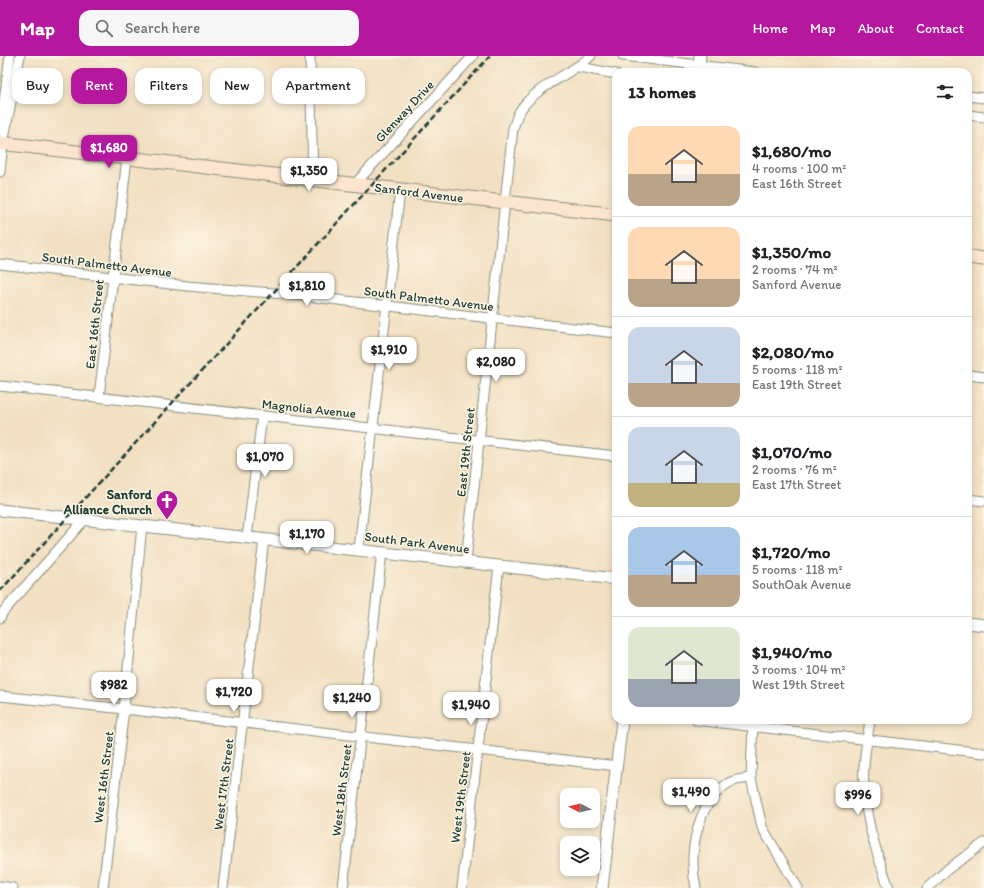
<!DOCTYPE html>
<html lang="en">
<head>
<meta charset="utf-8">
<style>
  :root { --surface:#fff; --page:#f6f6f6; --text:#202124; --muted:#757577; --line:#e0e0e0; --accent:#b5179e }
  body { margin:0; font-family:Itim,sans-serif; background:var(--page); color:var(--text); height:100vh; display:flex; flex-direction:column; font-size:15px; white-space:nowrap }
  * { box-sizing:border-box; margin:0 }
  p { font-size:13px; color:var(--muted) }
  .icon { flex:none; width:22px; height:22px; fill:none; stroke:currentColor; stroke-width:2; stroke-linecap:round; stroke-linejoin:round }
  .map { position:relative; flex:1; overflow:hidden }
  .panel { position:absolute; left:612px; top:12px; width:360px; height:656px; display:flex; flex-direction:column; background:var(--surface); border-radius:12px; box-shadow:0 2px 6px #0003 }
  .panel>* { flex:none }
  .guide { position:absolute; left:12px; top:12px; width:380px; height:36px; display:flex; gap:8px }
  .needle { width:26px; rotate:277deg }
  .controls { position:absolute; left:560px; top:732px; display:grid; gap:8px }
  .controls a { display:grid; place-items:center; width:40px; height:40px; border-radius:8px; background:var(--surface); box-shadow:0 2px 6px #0003; font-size:20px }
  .price { position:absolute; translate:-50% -34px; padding:0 9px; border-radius:8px; background:#fff; color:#222; font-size:13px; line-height:26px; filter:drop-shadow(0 1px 2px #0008) }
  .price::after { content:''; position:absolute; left:50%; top:24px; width:12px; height:9px; margin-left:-6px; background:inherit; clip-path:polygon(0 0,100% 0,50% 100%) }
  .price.current { background:var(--accent); color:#fff }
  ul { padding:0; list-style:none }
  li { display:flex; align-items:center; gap:12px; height:100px; padding:0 16px }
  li+li { border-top:1px solid var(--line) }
  li span { display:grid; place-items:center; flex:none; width:112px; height:80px; border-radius:12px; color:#555 }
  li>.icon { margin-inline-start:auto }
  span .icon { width:48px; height:48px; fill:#fffc; stroke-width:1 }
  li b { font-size:17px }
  h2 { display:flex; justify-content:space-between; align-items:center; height:48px; padding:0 16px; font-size:17px }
  .chip { padding:0 14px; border-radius:12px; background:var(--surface); box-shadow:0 2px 6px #0003; font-size:14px; line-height:36px }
  .chip.current { background:var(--accent); color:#fff }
  header { display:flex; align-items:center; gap:24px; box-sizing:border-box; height:56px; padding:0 20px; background:var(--accent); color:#fff }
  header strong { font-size:19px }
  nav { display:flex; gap:22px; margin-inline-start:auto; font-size:14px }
  .search { width:280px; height:36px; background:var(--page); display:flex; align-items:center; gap:10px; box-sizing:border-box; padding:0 14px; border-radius:12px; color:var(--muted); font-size:15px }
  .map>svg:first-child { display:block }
</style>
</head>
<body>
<header>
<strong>Map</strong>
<div class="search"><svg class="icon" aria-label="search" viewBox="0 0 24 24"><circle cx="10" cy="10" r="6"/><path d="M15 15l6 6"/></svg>Search here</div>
<nav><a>Home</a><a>Map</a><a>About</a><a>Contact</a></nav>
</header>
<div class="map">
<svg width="984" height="832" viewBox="0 0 984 832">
  <rect width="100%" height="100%" fill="#fcf5e5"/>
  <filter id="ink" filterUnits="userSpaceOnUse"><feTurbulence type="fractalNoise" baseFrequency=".025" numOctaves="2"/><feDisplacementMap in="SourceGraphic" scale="8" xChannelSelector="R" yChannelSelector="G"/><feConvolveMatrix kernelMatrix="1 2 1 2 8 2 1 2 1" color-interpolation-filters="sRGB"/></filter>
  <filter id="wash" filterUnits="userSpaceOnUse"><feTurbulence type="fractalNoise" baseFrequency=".012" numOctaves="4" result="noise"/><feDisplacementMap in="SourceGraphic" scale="16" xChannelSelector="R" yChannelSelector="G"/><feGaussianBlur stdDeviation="0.9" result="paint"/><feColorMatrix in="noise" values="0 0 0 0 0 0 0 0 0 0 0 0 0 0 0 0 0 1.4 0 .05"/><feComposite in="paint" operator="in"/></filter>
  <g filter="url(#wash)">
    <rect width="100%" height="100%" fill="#f2e0c2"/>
  </g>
  <g filter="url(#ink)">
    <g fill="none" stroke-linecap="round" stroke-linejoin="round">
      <g stroke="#888e7b" stroke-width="11">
        <path id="minor" d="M310 0 313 124
          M623 0 755 16
          M579 11 616 18
          M968 40 984 42
          M968 59 984 61
          M3 76 2 60 10 0
          M0 116 3 87 20 0
          M354 129 473 0
          M0 208 187 230 296 239 616 277
          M968 319 984 321
          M0 330 616 400
          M99 341 127 102
          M968 443 984 445
          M247 482 262 360
          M359 493 400 134
          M466 505 513 72C515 68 516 62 518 58 532 32 570 19 591 0
          M0 562 3 556 85 463
          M0 640 124 653 617 710
          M696 664 984 697
          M753 664 751 722 762 771 798 832
          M870 664C868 679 865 694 864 710 861 751 875 793 889 832
          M0 830 13 832
          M103 832 124 653 142 470
          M223 832 264 483
          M343 832 382 496
          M462 832 499 510
          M696 832C688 798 696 749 727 728 734 723 743 723 751 722
          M927 832 948 813 984 787"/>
      </g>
      <g stroke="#888e7b" stroke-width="13">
        <path id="tertiary" d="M698 16 700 0
          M0 454 616 523
          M968 567 984 569
          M602 832 622 664"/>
      </g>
      <g stroke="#888e7b" stroke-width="15">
        <path id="secondary" d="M0 87 616 159
          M968 201 984 203"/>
      </g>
      <use href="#minor" stroke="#fff" stroke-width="9"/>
      <use href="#tertiary" stroke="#fff" stroke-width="11"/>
      <use href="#secondary" stroke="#fce5cf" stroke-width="13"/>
      <path stroke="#1f3d34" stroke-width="2.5" stroke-dasharray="6 3" stroke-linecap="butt" d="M0 535 490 0"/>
    </g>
  </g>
  <defs>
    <g id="church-pin" transform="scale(1.15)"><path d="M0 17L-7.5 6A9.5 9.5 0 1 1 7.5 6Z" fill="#b5179e" stroke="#fcf5e5"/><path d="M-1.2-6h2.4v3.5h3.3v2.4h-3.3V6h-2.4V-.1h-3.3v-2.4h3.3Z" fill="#fff"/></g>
  </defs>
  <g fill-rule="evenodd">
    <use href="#church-pin" x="167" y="445"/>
  </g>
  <g text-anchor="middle" stroke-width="3" stroke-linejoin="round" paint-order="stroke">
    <g font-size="13" fill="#1f3d34" stroke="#fcf5e5">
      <text transform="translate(404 55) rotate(-47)" y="5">Glenway Drive</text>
      <text transform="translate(419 136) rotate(7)" y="5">Sanford Avenue</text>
      <text transform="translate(107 208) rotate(7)" y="5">South Palmetto Avenue</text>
      <text transform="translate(429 242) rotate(7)" y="5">South Palmetto Avenue</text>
      <text transform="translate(94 268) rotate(-84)" y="5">East 16th Street</text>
      <text transform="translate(309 352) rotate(6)" y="5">Magnolia Avenue</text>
      <text transform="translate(465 396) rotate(-84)" y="5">East 19th Street</text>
      <text transform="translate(417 486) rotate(7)" y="5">South Park Avenue</text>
      <text transform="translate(103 721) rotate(-83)" y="5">West 16th Street</text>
      <text transform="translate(223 728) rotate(-83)" y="5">West 17th Street</text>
      <text transform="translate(341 734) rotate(-83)" y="5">West 18th Street</text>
      <text transform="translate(460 741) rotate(-83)" y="5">West 19th Street</text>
    </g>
    <g font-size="13" font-weight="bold" fill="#1f3d34" stroke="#fcf5e5" text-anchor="end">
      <text x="152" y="443">Sanford<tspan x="152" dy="15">Alliance Church</tspan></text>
    </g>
  </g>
</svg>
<div class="controls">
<a><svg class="needle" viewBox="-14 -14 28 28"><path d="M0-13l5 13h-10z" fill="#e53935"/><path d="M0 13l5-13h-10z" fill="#757577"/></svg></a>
<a><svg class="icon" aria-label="layers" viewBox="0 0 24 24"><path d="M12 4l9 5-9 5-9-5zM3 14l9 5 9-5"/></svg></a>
</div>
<b class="price current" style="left:109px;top:113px">$1,680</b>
<b class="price" style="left:309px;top:136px">$1,350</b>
<b class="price" style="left:307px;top:251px">$1,810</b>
<b class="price" style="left:389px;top:315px">$1,910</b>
<b class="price" style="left:496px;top:327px">$2,080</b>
<b class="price" style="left:265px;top:422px">$1,070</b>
<b class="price" style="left:307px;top:499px">$1,170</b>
<b class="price" style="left:114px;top:650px">$982</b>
<b class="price" style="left:234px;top:657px">$1,720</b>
<b class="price" style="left:352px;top:663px">$1,240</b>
<b class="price" style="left:471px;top:670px">$1,940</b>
<b class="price" style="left:691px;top:757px">$1,490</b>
<b class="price" style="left:858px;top:760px">$996</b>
<div class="guide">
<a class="chip">Buy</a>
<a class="chip current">Rent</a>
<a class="chip">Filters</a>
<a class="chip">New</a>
<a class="chip">Apartment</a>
</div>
<section class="panel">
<h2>13 homes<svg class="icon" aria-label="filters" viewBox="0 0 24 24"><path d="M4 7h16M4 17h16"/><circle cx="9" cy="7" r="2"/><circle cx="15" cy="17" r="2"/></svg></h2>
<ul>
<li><span style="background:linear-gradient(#ffd9b3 60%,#b9a48a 0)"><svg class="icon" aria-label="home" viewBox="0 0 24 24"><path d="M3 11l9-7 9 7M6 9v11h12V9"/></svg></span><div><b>$1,680/mo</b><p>4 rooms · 100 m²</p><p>East 16th Street</p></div></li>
<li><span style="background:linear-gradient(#ffd9b3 65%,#b9a48a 0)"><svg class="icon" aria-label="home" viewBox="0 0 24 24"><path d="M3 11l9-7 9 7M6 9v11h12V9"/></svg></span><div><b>$1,350/mo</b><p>2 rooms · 74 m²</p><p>Sanford Avenue</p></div></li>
<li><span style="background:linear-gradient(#c9d6e8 70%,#b9a48a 0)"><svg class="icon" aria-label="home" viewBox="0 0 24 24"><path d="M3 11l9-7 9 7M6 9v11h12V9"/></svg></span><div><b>$2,080/mo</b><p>5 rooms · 118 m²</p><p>East 19th Street</p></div></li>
<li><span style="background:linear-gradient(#c9d6e8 70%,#c2b280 0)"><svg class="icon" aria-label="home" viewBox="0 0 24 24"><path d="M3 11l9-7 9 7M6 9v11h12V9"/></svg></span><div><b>$1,070/mo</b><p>2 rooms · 76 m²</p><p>East 17th Street</p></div></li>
<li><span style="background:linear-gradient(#a9c7e8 60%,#b9a48a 0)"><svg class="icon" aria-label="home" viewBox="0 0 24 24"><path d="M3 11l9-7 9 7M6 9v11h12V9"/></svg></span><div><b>$1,720/mo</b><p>5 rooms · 118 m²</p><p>SouthOak Avenue</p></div></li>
<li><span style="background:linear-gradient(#dfe7d0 65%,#9aa5b1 0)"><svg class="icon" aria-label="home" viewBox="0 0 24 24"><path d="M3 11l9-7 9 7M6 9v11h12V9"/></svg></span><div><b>$1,940/mo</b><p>3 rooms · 104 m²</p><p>West 19th Street</p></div></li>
</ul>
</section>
</div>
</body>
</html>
